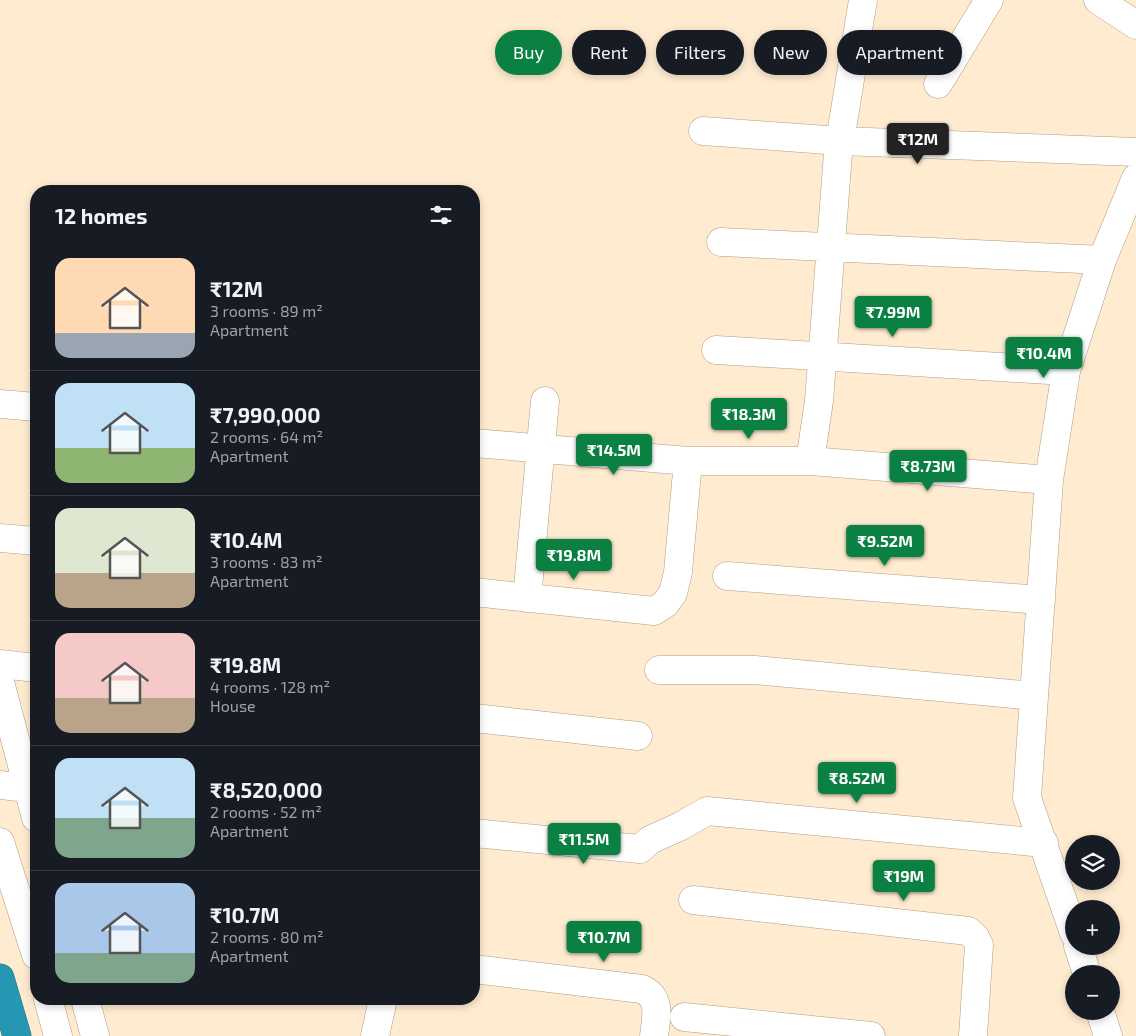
<!DOCTYPE html>
<html lang="en">
<head>
<meta charset="utf-8">
<style>
  :root { --surface:#171b24; --page:#20242c; --text:#f1f3f6; --muted:#9ea1a6; --line:#363941; --accent:#0b8043 }
  body { margin:0; font-family:"Exo 2",sans-serif; background:var(--page); color:var(--text); height:100vh; display:flex; flex-direction:column; font-size:19px; white-space:nowrap }
  * { box-sizing:border-box; margin:0 }
  p { font-size:16px; color:var(--muted) }
  .icon { flex:none; width:28px; height:28px; fill:none; stroke:currentColor; stroke-width:2; stroke-linecap:round; stroke-linejoin:round }
  .map { position:relative; flex:1; overflow:hidden }
  .side { position:absolute; left:30px; top:185px; width:450px; height:820px; display:flex; flex-direction:column; background:var(--surface); border-radius:20px; box-shadow:0 2px 8px #0003 }
  .side>* { flex:none }
  .top-card { position:absolute; left:495px; top:30px; width:475px; height:45px; display:flex; gap:10px }
  .fabs { position:absolute; left:1065px; top:835px; display:grid; gap:10px }
  .fabs a { display:grid; place-items:center; width:55px; height:55px; border-radius:50%; background:var(--surface); box-shadow:0 2px 8px #0003; font-size:25px }
  .price { position:absolute; translate:-50% -42px; padding:0 11px; border-radius:5px; background:var(--accent); color:#fff; font-size:16px; line-height:32px; filter:drop-shadow(0 1px 2px #0008) }
  .price::after { content:''; position:absolute; left:50%; top:30px; width:15px; height:11px; margin-left:-8px; background:inherit; clip-path:polygon(0 0,100% 0,50% 100%) }
  .price.selected { background:#222; color:#fff }
  ul { padding:0; list-style:none }
  li { display:flex; align-items:center; gap:15px; height:125px; padding:0 25px }
  li+li { border-top:1px solid var(--line) }
  li span { display:grid; place-items:center; flex:none; width:140px; height:100px; border-radius:15px; color:#555 }
  li>.icon { margin-inline-start:auto }
  span .icon { width:60px; height:60px; fill:#fffc; stroke-width:1 }
  li b { font-size:21px }
  h2 { display:flex; justify-content:space-between; align-items:center; height:60px; padding:0 25px; font-size:21px }
  .pill { padding:0 18px; border-radius:22px; background:var(--surface); box-shadow:0 2px 8px #0003; font-size:18px; line-height:45px }
  .pill.selected { background:var(--accent); color:#fff }
  .map>svg:first-child { display:block }
</style>
</head>
<body>
<div class="map">
<svg width="1136" height="1036" viewBox="0 0 1136 1036">
  <rect width="100%" height="100%" fill="#ffecd0"/>
  <g fill="none" stroke-linecap="round" stroke-linejoin="round">
    <g stroke="#af9d83" stroke-width="29">
      <path id="minor" d="M1098 0 1136 25
        M938 84 989 0
        M703 131 840 141 1136 152
        M721 242 1102 260
        M716 350 1066 371
        M0 404 36 407
        M474 443 688 461 678 572 673 593 665 604 654 611 474 592
        M688 461H810L1049 480
        M810 461 819 401 838 153 863 0
        M0 538 36 541
        M727 576 1041 600
        M527 598 545 401
        M0 664 36 668
        M659 670H755L1034 696
        M0 682 36 818
        M474 718 638 736
        M0 785 36 789
        M474 833 640 849 650 840 681 826 707 811 1044 843
        M0 842 36 955
        M693 900 968 931 975 937 979 945 973 1036
        M1074 933 1027 798 1049 480 1066 371 1102 260 1136 178
        M1078 946 1087 974
        M474 969 642 989C662 998 656 1018 654 1036
        M48 999 58 1036
        M85 999 95 1036
        M1100 1011 1108 1036
        M684 1017 871 1036
        M375 1036 383 999"/>
    </g>
    <g stroke="#2f7684" stroke-width="29">
      <path id="highway" d="M0 978 17 1036"/>
    </g>
    <use href="#minor" stroke="#fff" stroke-width="28"/>
    <use href="#highway" stroke="#2697b3" stroke-width="28"/>
  </g>
</svg>
<div class="fabs">
<a><svg class="icon" aria-label="layers" viewBox="0 0 24 24"><path d="M12 4l9 5-9 5-9-5zM3 14l9 5 9-5"/></svg></a>
<a>+</a>
<a>−</a>
</div>
<b class="price selected" style="left:918px;top:165px">₹12M</b>
<b class="price" style="left:893px;top:338px">₹7.99M</b>
<b class="price" style="left:1044px;top:379px">₹10.4M</b>
<b class="price" style="left:749px;top:440px">₹18.3M</b>
<b class="price" style="left:614px;top:476px">₹14.5M</b>
<b class="price" style="left:928px;top:492px">₹8.73M</b>
<b class="price" style="left:885px;top:567px">₹9.52M</b>
<b class="price" style="left:574px;top:581px">₹19.8M</b>
<b class="price" style="left:857px;top:804px">₹8.52M</b>
<b class="price" style="left:584px;top:865px">₹11.5M</b>
<b class="price" style="left:904px;top:902px">₹19M</b>
<b class="price" style="left:604px;top:963px">₹10.7M</b>
<div class="top-card">
<a class="pill selected">Buy</a>
<a class="pill">Rent</a>
<a class="pill">Filters</a>
<a class="pill">New</a>
<a class="pill">Apartment</a>
</div>
<section class="side">
<h2>12 homes<svg class="icon" aria-label="filters" viewBox="0 0 24 24"><path d="M4 7h16M4 17h16"/><circle cx="9" cy="7" r="2"/><circle cx="15" cy="17" r="2"/></svg></h2>
<ul>
<li><span style="background:linear-gradient(#ffd9b3 75%,#9aa5b1 0)"><svg class="icon" aria-label="home" viewBox="0 0 24 24"><path d="M3 11l9-7 9 7M6 9v11h12V9"/></svg></span><div><b>₹12M</b><p>3 rooms · 89 m²</p><p>Apartment</p></div></li>
<li><span style="background:linear-gradient(#bfe0f5 65%,#8fb573 0)"><svg class="icon" aria-label="home" viewBox="0 0 24 24"><path d="M3 11l9-7 9 7M6 9v11h12V9"/></svg></span><div><b>₹7,990,000</b><p>2 rooms · 64 m²</p><p>Apartment</p></div></li>
<li><span style="background:linear-gradient(#dfe7d0 65%,#b9a48a 0)"><svg class="icon" aria-label="home" viewBox="0 0 24 24"><path d="M3 11l9-7 9 7M6 9v11h12V9"/></svg></span><div><b>₹10.4M</b><p>3 rooms · 83 m²</p><p>Apartment</p></div></li>
<li><span style="background:linear-gradient(#f6c9c9 65%,#b9a48a 0)"><svg class="icon" aria-label="home" viewBox="0 0 24 24"><path d="M3 11l9-7 9 7M6 9v11h12V9"/></svg></span><div><b>₹19.8M</b><p>4 rooms · 128 m²</p><p>House</p></div></li>
<li><span style="background:linear-gradient(#bfe0f5 60%,#7fa58c 0)"><svg class="icon" aria-label="home" viewBox="0 0 24 24"><path d="M3 11l9-7 9 7M6 9v11h12V9"/></svg></span><div><b>₹8,520,000</b><p>2 rooms · 52 m²</p><p>Apartment</p></div></li>
<li><span style="background:linear-gradient(#a9c7e8 70%,#7fa58c 0)"><svg class="icon" aria-label="home" viewBox="0 0 24 24"><path d="M3 11l9-7 9 7M6 9v11h12V9"/></svg></span><div><b>₹10.7M</b><p>2 rooms · 80 m²</p><p>Apartment</p></div></li>
</ul>
</section>
</div>
</body>
</html>
